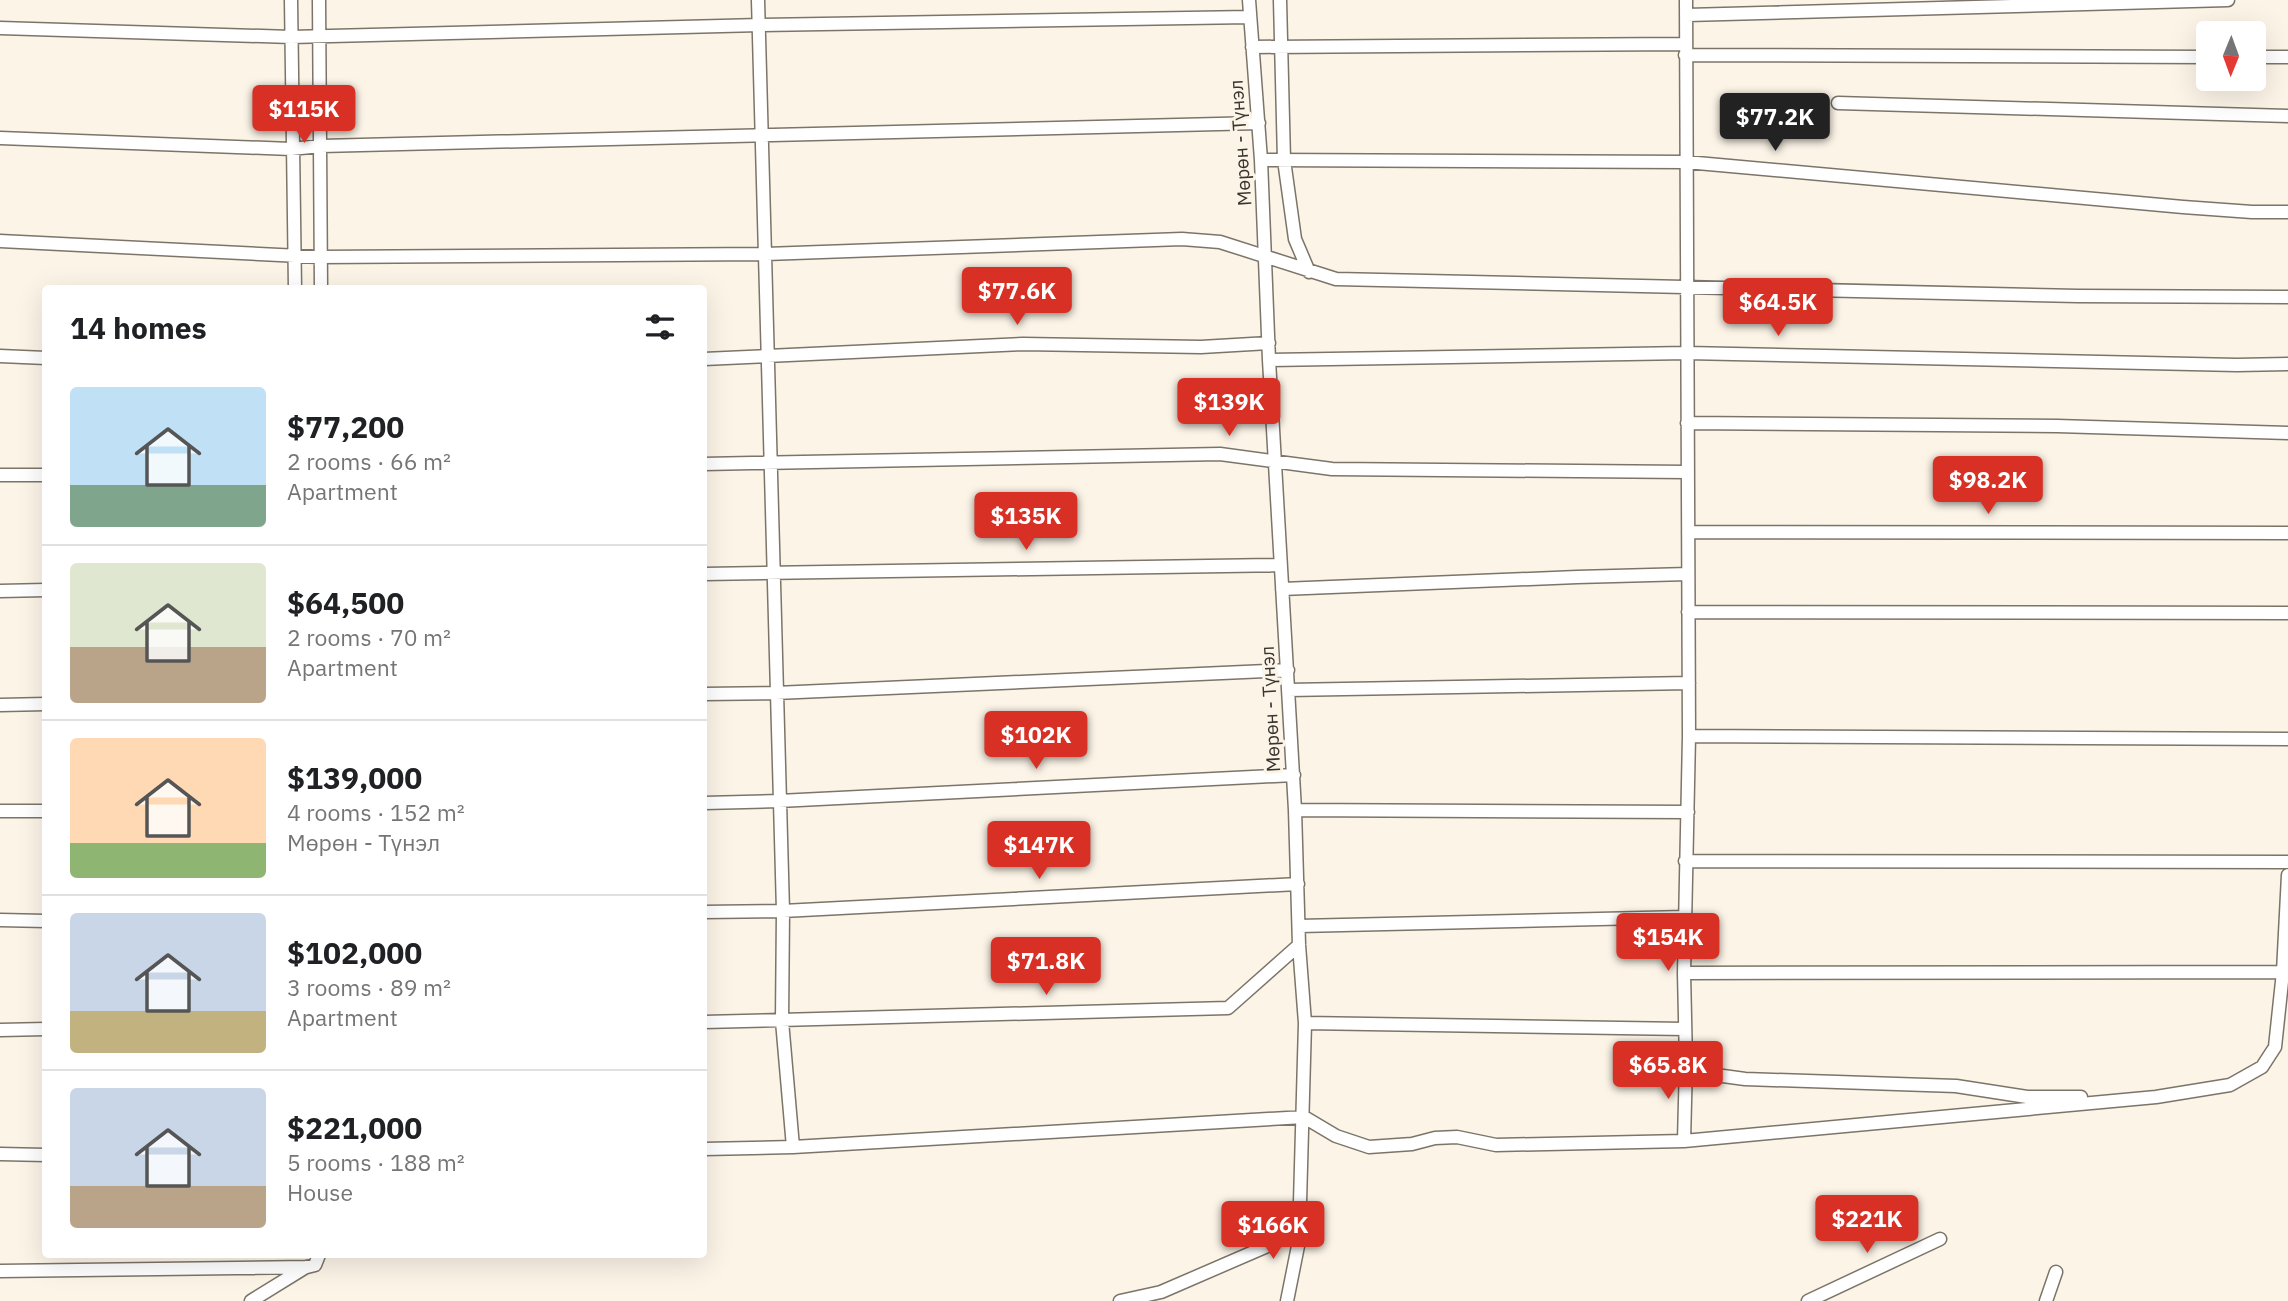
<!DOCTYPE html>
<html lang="en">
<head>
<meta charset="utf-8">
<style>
  :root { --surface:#fff; --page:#f2f2f2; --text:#202124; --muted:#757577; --line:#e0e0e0; --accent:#d93025 }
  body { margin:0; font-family:"IBM Plex Sans",sans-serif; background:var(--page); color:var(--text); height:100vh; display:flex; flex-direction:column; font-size:26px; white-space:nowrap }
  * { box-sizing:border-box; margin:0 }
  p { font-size:23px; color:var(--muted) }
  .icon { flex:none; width:38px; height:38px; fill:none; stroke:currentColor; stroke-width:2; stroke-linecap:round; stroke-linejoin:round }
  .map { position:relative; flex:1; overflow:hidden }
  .sheet { position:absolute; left:42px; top:285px; width:665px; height:973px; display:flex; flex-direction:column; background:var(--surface); border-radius:7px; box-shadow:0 7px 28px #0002 }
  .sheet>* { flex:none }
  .needle { width:46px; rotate:181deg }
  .controls { position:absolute; left:2196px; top:21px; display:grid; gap:14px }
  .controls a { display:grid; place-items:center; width:70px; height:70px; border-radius:7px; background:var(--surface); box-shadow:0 7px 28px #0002; font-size:35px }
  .price { position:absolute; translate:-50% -60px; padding:0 16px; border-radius:7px; background:var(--accent); color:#fff; font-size:23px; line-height:46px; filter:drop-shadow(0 2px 4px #0008) }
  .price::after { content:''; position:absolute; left:50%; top:42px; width:21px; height:16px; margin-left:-10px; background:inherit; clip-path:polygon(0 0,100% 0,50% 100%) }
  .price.current { background:#222; color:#fff }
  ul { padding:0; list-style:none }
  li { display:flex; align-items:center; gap:21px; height:175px; padding:0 28px }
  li+li { border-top:2px solid var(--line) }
  li span { display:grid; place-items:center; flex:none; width:196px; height:140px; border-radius:7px; color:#555 }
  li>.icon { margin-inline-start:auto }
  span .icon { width:84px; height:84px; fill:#fffc; stroke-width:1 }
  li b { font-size:30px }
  h2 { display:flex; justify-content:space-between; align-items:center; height:84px; padding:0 28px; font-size:30px }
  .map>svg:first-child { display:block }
</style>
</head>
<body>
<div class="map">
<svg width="2288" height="1301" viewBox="0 0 2288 1301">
  <rect width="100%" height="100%" fill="#fcf4e7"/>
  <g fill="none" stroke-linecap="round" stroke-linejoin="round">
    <g stroke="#7b7469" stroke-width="15">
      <path id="minor" d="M291 0 295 289
        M319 0 321 289
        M758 0 783 911 782 1021 793 1147
        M1280 0 1284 160 1295 239 1309 272
        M1686 0 1689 736 1684 973 1686 1062 1701 1073 1745 1079 1956 1086 2027 1097H2081
        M1687 15 2228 0
        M0 28 291 37 760 25 1250 17
        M1252 47 1685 44
        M1685 55 2208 57
        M2254 57H2288
        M1838 103 2288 116
        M0 138 291 149 321 146 1259 123
        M1261 160 1686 162 2183 207 2252 212H2288
        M0 241 320 257 766 254 1182 239 1220 242 1336 279 2078 296 2288 297
        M0 356 46 358
        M704 359 1023 344 1201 347 1269 343
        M1269 360 1687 353 2237 365 2288 364
        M1687 423 2057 426 2288 433
        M704 464 1220 454 1332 469 1687 472
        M0 475H46
        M1688 532 2288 533
        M704 574 1280 565
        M1282 589 1577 577 1688 574
        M0 591 46 590
        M1688 612 2288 613
        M1288 690 1689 683
        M704 694 776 693 1288 670
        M0 705 46 704
        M1689 736 2288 739
        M704 803 779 801 1294 775
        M1295 810 1688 812
        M0 811H46
        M1685 861 2288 862
        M704 912 783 911 1298 884
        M0 920 46 921
        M1299 926 1685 917
        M1684 973 2283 972 2288 975
        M704 1022 1228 1008 1299 945
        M1305 1023 1685 1029
        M0 1030 46 1029
        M1684 1141 1686 1062
        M704 1149 793 1147 1304 1117 1336 1136 1369 1147 1412 1144 1435 1138 1457 1137 1496 1145 1684 1141 2156 1097 2230 1085 2262 1067 2275 1047 2283 972 2288 875
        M0 1154 46 1155
        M0 1271 307 1267 315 1265 319 1255
        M251 1301 306 1267
        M1120 1301 1161 1292 1272 1244 1296 1214 1300 1202 1305 1023 1299 945 1295 810 1269 360 1261 160 1249 0
        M1287 1301 1302 1226 1296 1214
        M1808 1301 1940 1239
        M2046 1301 2056 1272"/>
    </g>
    <use href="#minor" stroke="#fff" stroke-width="12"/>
  </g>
  <g text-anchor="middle" stroke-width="6" stroke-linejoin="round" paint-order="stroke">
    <g font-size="19" fill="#383530" stroke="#fcf4e7">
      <text transform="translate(1240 143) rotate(-94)" y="7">Мөрөн - Түнэл</text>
      <text transform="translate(1270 709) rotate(-93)" y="7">Мөрөн - Түнэл</text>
    </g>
  </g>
</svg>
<div class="controls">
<a><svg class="needle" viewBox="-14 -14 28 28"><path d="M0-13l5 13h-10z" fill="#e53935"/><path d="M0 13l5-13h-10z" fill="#757577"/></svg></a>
</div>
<b class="price" style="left:304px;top:145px">$115K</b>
<b class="price current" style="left:1775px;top:153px">$77.2K</b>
<b class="price" style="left:1017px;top:327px">$77.6K</b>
<b class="price" style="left:1778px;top:338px">$64.5K</b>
<b class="price" style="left:1229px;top:438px">$139K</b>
<b class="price" style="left:1988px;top:516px">$98.2K</b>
<b class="price" style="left:1026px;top:552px">$135K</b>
<b class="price" style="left:1036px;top:771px">$102K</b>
<b class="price" style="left:1039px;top:881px">$147K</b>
<b class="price" style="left:1668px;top:973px">$154K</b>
<b class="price" style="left:1046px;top:997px">$71.8K</b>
<b class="price" style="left:1668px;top:1101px">$65.8K</b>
<b class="price" style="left:1867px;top:1255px">$221K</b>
<b class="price" style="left:1273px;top:1261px">$166K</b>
<section class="sheet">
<h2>14 homes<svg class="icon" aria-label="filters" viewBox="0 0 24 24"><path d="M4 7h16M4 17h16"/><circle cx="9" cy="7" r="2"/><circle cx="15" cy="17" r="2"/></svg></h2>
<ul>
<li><span style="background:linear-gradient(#bfe0f5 70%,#7fa58c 0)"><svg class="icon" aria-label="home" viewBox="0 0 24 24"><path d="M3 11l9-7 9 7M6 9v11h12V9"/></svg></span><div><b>$77,200</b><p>2 rooms · 66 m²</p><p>Apartment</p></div></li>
<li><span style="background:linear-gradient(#dfe7d0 60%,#b9a48a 0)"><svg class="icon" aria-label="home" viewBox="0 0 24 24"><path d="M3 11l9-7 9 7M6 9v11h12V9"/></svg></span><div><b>$64,500</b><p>2 rooms · 70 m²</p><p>Apartment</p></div></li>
<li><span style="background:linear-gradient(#ffd9b3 75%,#8fb573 0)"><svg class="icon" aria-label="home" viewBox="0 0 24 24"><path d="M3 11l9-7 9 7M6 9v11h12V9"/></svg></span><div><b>$139,000</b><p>4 rooms · 152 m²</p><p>Мөрөн - Түнэл</p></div></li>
<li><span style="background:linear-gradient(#c9d6e8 70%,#c2b280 0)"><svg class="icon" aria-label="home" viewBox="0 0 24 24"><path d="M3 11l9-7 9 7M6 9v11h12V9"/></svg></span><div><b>$102,000</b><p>3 rooms · 89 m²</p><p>Apartment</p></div></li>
<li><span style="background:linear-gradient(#c9d6e8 70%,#b9a48a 0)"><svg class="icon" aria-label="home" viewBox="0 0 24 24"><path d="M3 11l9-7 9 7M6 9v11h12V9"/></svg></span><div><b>$221,000</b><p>5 rooms · 188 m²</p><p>House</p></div></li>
</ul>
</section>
</div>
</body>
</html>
